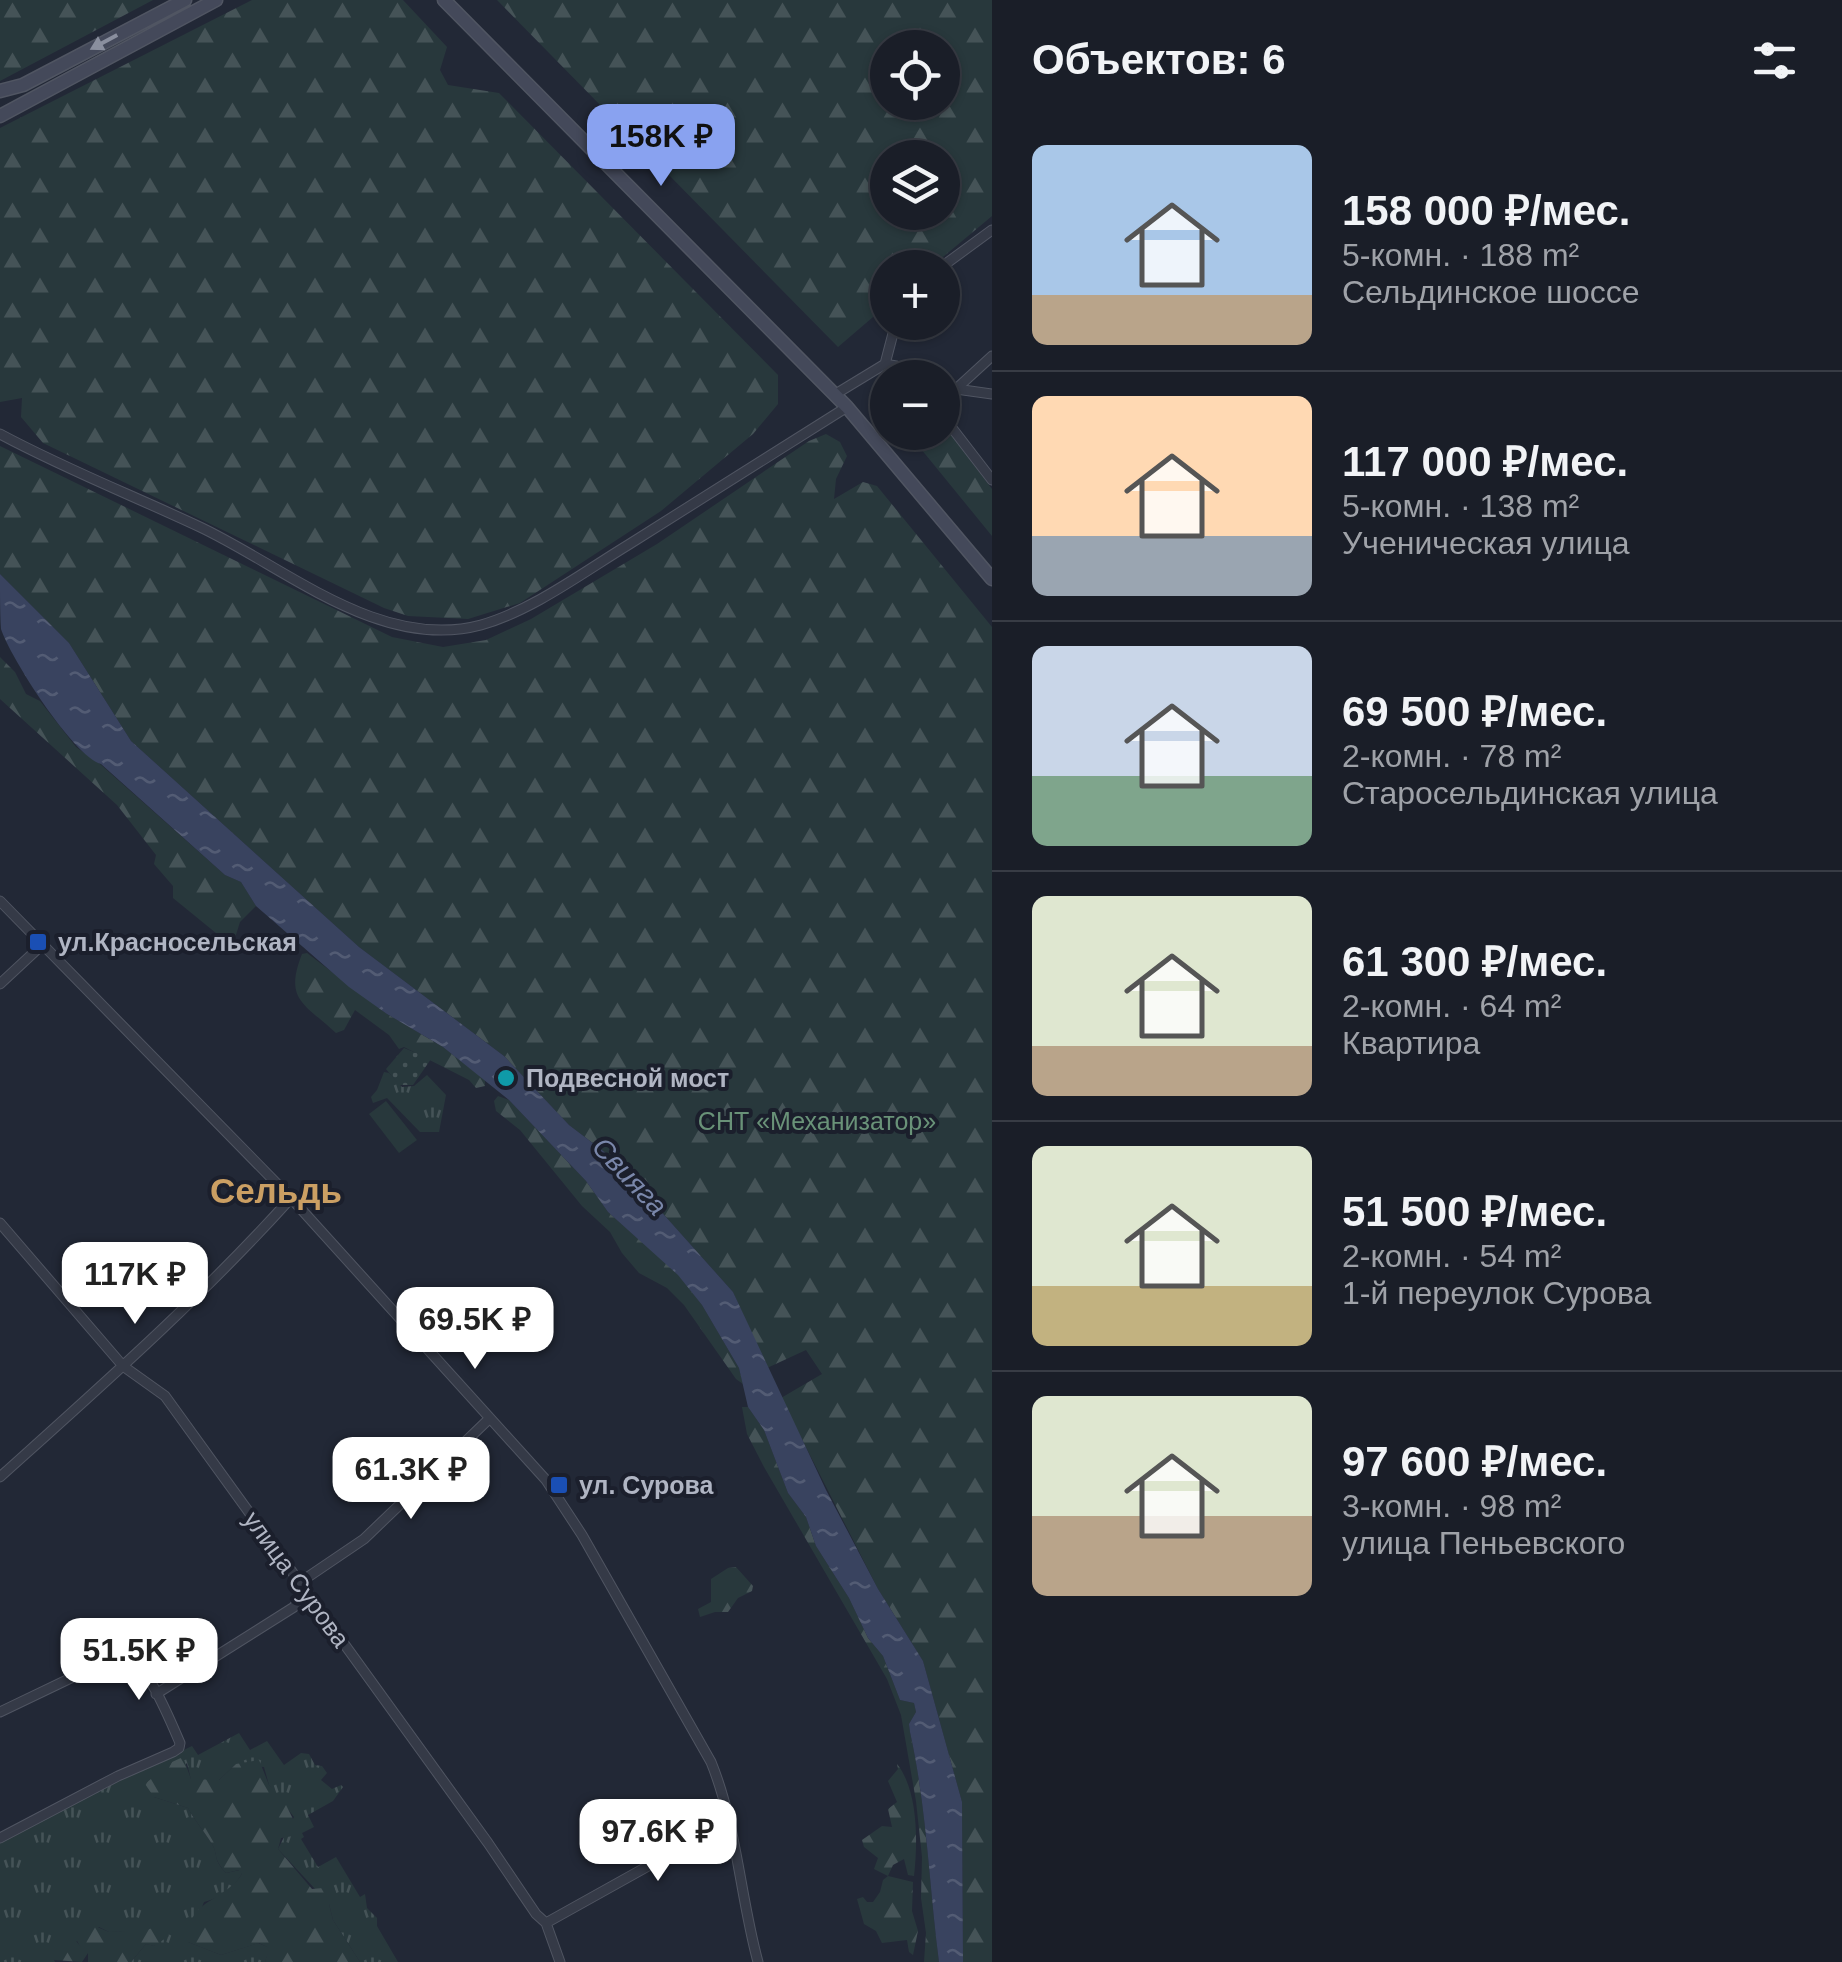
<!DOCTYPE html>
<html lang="ru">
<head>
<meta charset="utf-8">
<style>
  :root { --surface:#1a1e28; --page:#272b34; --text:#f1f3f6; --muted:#9fa2a8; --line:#383c45; --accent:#89a2f0 }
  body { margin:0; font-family:Helvetica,sans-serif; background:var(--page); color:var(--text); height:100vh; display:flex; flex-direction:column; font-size:38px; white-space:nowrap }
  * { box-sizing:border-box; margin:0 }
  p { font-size:32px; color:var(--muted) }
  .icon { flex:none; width:55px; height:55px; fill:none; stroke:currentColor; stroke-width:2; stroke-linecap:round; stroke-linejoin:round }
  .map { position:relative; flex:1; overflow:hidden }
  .details { display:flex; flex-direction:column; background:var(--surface); width:850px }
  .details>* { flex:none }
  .buttons { position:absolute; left:870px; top:30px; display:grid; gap:20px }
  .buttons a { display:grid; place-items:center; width:90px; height:90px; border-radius:50%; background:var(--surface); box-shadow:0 2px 8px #0004,0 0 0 2px var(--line); font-size:50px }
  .price { position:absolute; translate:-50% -85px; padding:0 22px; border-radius:20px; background:#fff; color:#222; font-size:32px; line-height:65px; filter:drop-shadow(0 2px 5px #0008) }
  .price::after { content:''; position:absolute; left:50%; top:60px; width:30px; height:22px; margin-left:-15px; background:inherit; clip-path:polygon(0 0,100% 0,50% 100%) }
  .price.active { background:var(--accent); color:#111 }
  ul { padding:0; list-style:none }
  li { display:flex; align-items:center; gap:30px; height:250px; padding:0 40px }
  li+li { border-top:2px solid var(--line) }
  li span { display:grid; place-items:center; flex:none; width:280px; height:200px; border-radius:15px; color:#555 }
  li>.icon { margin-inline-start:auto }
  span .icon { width:120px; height:120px; fill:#fffc; stroke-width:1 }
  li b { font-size:42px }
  h2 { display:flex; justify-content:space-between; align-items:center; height:120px; padding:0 40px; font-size:42px }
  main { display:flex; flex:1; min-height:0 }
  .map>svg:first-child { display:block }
</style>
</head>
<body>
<main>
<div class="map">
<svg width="992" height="1962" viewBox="0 0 992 1962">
  <defs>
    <pattern id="grass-tufts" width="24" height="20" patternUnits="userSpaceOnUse" patternTransform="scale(2.5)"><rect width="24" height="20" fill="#28383c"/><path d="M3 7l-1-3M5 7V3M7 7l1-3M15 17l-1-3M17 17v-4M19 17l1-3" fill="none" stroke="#455357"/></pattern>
    <pattern id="forest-firs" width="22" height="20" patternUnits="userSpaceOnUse" patternTransform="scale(2.5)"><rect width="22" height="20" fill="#28383c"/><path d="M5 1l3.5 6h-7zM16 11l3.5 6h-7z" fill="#455357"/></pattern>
    <pattern id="garden-dots" width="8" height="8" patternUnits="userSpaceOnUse" patternTransform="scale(2.5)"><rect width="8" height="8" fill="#28383c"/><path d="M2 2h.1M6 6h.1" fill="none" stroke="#455357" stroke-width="1.8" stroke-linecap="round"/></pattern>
    <pattern id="water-ripples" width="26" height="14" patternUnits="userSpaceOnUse" patternTransform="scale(2.5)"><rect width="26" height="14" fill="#39435f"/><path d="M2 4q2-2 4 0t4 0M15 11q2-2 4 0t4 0" fill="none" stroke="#535c74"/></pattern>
  </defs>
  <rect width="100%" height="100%" fill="#222836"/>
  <path fill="url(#grass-tufts)" d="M384 1072 389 1073 402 1087 414 1086 427 1075 446 1095 439 1132H420L387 1098 373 1103 371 1097 377 1090Z
    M239 1733 250 1750 267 1741 284 1765 301 1753 309 1754 315 1765 322 1766 327 1773 321 1780 332 1789 341 1785 343 1787 333 1801 308 1815 314 1827 302 1833 304 1837 301 1839 318 1867 336 1857 360 1897 365 1894 367 1908 377 1918V1926L398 1962H360L333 1920 329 1904 278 1849 294 1817 269 1785 264 1767 236 1764 219 1780H191L187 1763 154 1797 188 1808C195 1821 204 1831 212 1844 219 1856 212 1858 226 1873L240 1870 242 1874C233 1888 220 1898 204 1902L188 1942 221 1955 258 1943 270 1948 265 1962H131L146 1944 155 1946 147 1931 109 1932 99 1927 75 1940 82 1948 54 1960 55 1962H0V1839L192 1746 198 1755Z"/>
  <path fill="url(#forest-firs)" fill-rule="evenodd" d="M0 0H153L0 81Z
    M252 0H403L447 47 440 70 448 85 499 93 778 375V404L753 434 661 511 520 603 468 619 408 616 384 608 43 443 21 417 22 398 0 402V128Z
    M497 0H992V216L931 267 888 268 887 305 838 347ZM888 48H942V102H888ZM888 158H942V212H888Z
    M943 424 992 489V536L908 433 942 432Z
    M826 434 840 442 847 456 836 479 834 499 863 482 877 486 992 627V1962H963L962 1802 923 1661 878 1589 781 1398 822 1374 806 1350 767 1368 733 1292 615 1160 569 1125 504 1056 359 947 131 741 69 643 0 574V446L392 637 443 647 486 640 531 619 657 544 809 441Z
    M0 657 15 672 26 694 40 701 76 747 100 764 225 875 241 882 256 906 240 922 234 941 227 942 173 898V886L154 864 156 855 117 805 0 699Z
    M307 953 387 1014 443 1047 485 1080V1086L476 1088 469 1080 404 1047 399 1049 389 1035 355 1010 344 1030 336 1033C304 1003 284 1000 302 954Z
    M498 1096 509 1100 586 1181 608 1212 678 1274 702 1305 739 1368 743 1384 736 1379 684 1305 667 1288 639 1273 622 1253 610 1232 582 1206 520 1130 496 1111 494 1101Z
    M742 1407H748L764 1430 788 1493 806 1517 816 1546 849 1598 868 1638 883 1656 900 1700 914 1703 916 1712 909 1724 910 1732C927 1809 929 1885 939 1962H924L926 1933 921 1898 922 1857 916 1801 901 1715 887 1679 764 1467 747 1434Z
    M736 1567 753 1586 752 1591 738 1598 728 1612H715L700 1617 698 1609 711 1602V1579L728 1568Z
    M183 1757 191 1779 219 1780 236 1764 259 1760 269 1785 284 1801 298 1829 293 1836 281 1838 278 1849 312 1889 334 1887 337 1896 329 1904 333 1920 360 1962H265L269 1948 259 1943 221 1955 188 1942C186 1899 223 1903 242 1874L239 1870 226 1873C212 1857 219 1857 212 1844 204 1831 195 1821 188 1808L154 1797 145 1784 158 1773H166L172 1762Z
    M897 1764C918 1790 918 1841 914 1876L908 1875 904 1859 893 1865 888 1876 913 1882 912 1911 918 1931 913 1955 909 1952 907 1940 882 1943 876 1931 864 1924 857 1899 863 1897 867 1902H873L880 1892 883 1880 888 1876 874 1869 878 1858 864 1847 862 1840 882 1826 892 1827 888 1809 897 1802 888 1781 898 1769Z
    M137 1920 142 1921 146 1930 159 1926 169 1936 154 1946 146 1944 131 1962H88V1953L82 1962 54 1960 58 1950 64 1948 69 1952 76 1947 81 1948 77 1941 74 1944 68 1941 69 1931 82 1921 90 1930 95 1926 109 1932 126 1931 130 1921Z"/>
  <path fill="url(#garden-dots)" d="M404 1048 431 1059 413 1085H399L386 1069Z"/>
  <path fill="#28383c" d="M386 1101 417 1140 399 1153 369 1114Z"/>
  <path fill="url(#water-ripples)" d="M0 574 69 643 131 741 359 947 504 1056 569 1125 615 1160 733 1292 826 1490 878 1589 923 1661 962 1802 963 1962H939C929 1885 927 1809 910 1732L909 1724 916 1712 914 1703 900 1700 883 1656 868 1638 849 1598 816 1546 806 1517 788 1493 764 1430 748 1407 739 1368 702 1305 678 1275 608 1212 586 1181 509 1100 443 1047 387 1014 349 987 256 906 241 882 225 875 101 764C73 756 10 657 1 629 0 613 0 591 0 574Z"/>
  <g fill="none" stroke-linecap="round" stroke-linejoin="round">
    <g stroke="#505562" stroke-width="11">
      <path id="street" d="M940 268 992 230
        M885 364 896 366 913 378
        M956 389 992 394
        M942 390 956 389 992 356
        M834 395 885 364 896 322
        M942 415 992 480
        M0 434C65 469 134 496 200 527 285 567 380 652 481 625 533 610 582 573 628 545 701 499 774 453 847 407
        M0 901 291 1198 546 1480 582 1535 711 1762C737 1826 740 1896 758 1962
        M0 984 43 944
        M0 1223 123 1366 165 1396 488 1843 536 1914 546 1923 560 1962
        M0 1477C100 1387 201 1298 291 1198
        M299 1583 364 1539 490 1418
        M156 1694 294 1607 304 1590
        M0 1712 123 1653C146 1660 170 1720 180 1743L179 1748 173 1752 118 1776 0 1838
        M546 1923 711 1831 722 1820 726 1808"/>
    </g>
    <g stroke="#505562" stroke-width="15">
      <path id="secondary" d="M444 0 847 407 992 579
        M0 91 23 85 185 0
        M0 116 216 0"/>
    </g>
    <use href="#street" stroke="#353a47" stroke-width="9"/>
    <use href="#secondary" stroke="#44495a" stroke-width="12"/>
  </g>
  <defs><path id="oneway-solid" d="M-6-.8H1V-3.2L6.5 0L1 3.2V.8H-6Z" transform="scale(2.5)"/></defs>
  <use fill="#8a8f9e" href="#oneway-solid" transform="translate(104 42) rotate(152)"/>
  <g fill="#1a4fb4" stroke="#1b1f2c" stroke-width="4">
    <rect x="28" y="932" width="20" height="20" rx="5"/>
    <rect x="549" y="1475" width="20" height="20" rx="5"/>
  </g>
  <circle fill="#0f9aa8" stroke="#1b1f2c" stroke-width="4" cx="506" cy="1078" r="10"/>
  <g text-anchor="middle" stroke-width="8" stroke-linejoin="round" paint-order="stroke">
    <g font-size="25" font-weight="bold" fill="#b0b5c3" stroke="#1b1f2c" text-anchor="start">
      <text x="58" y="951">ул.Красносельская</text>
      <text x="526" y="1087">Подвесной мост</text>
      <text x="579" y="1494">ул. Сурова</text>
    </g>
    <g font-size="25" fill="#699278" stroke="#1b1f2c">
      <text x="817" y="1130">СНТ «Механизатор»</text>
    </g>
    <g font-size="25" fill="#b0b5c3" stroke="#1b1f2c">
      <text transform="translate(297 1579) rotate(54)" y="9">улица Сурова</text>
    </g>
    <g font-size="28" font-style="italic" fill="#7a87aa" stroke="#1b1f2c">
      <text transform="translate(630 1176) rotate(47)" y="10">Свияга</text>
    </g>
    <g font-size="35" font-weight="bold" fill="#cb9f63" stroke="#1b1f2c">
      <text x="276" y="1203">Сельдь</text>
    </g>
  </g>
</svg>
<div class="buttons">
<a><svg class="icon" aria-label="locate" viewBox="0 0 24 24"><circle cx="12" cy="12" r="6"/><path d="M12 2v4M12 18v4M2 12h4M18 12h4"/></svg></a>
<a><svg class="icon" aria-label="layers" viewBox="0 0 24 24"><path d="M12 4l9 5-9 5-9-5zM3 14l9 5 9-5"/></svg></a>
<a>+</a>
<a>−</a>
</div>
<b class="price active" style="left:661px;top:189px">158K ₽</b>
<b class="price" style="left:135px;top:1327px">117K ₽</b>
<b class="price" style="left:475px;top:1372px">69.5K ₽</b>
<b class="price" style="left:411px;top:1522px">61.3K ₽</b>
<b class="price" style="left:139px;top:1703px">51.5K ₽</b>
<b class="price" style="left:658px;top:1884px">97.6K ₽</b>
</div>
<section class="details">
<h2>Объектов: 6<svg class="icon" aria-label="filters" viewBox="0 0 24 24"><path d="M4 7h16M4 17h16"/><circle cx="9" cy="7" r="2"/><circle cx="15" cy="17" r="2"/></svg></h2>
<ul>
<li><span style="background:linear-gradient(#a9c7e8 75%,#b9a48a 0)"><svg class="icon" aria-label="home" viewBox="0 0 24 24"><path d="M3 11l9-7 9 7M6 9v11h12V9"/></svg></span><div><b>158 000 ₽/мес.</b><p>5-комн. · 188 m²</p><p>Сельдинское шоссе</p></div></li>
<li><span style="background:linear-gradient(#ffd9b3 70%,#9aa5b1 0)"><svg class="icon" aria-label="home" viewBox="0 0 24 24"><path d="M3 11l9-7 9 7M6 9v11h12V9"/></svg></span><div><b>117 000 ₽/мес.</b><p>5-комн. · 138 m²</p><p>Ученическая улица</p></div></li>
<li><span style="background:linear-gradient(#c9d6e8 65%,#7fa58c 0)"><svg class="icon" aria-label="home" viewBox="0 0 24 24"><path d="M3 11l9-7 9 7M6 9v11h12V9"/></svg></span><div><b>69 500 ₽/мес.</b><p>2-комн. · 78 m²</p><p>Старосельдинская улица</p></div></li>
<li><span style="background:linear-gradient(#dfe7d0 75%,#b9a48a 0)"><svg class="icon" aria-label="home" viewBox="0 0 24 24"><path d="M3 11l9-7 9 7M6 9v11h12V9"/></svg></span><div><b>61 300 ₽/мес.</b><p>2-комн. · 64 m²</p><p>Квартира</p></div></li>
<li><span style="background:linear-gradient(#dfe7d0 70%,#c2b280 0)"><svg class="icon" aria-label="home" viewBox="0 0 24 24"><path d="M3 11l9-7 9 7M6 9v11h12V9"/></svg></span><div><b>51 500 ₽/мес.</b><p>2-комн. · 54 m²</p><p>1-й переулок Сурова</p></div></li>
<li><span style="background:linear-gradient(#dfe7d0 60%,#b9a48a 0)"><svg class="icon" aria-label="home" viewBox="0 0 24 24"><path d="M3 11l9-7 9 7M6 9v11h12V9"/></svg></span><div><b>97 600 ₽/мес.</b><p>3-комн. · 98 m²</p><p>улица Пеньевского</p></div></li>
</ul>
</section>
</main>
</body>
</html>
